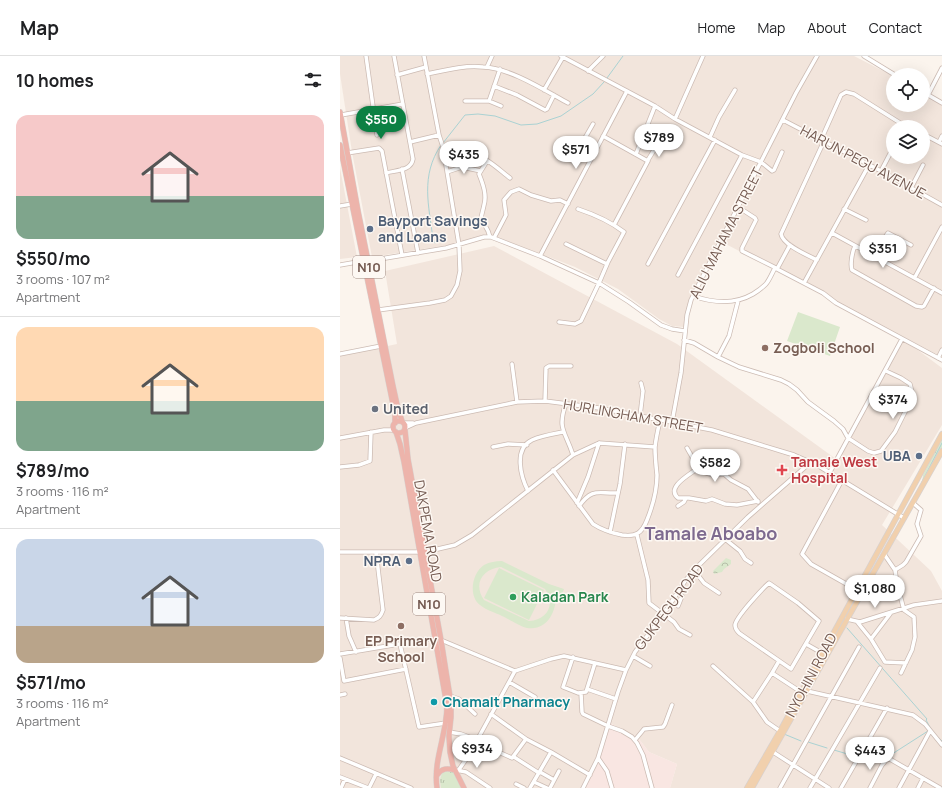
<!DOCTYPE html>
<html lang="en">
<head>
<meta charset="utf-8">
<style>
  :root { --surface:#fff; --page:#f2f2f2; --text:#202124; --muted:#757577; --line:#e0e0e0; --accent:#0b8043 }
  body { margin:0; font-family:Manrope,sans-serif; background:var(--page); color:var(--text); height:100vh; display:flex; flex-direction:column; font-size:15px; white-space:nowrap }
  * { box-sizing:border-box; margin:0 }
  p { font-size:13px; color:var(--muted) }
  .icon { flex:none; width:22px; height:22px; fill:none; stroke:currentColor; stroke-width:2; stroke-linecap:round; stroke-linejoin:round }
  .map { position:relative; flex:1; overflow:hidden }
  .side { display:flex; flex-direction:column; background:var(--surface); width:340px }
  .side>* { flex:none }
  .buttons { position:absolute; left:546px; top:12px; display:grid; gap:8px }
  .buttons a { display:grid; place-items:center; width:44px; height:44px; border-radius:50%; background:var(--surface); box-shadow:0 4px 16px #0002; font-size:20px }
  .price { position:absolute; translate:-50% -34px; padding:0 9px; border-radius:14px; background:#fff; color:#222; font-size:13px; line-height:26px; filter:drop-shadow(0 1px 2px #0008) }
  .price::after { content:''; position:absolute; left:50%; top:24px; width:12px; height:9px; margin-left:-6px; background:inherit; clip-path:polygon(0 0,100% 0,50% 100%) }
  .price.current { background:var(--accent); color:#fff }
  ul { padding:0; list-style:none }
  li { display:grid; align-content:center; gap:8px; height:212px; padding:0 16px }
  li+li { border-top:1px solid var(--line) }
  li span { display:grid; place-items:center; height:124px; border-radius:12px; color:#555 }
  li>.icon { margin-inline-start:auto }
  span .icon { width:72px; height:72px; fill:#fffc; stroke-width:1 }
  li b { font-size:17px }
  h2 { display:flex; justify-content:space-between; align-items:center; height:48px; padding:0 16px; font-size:17px }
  header { display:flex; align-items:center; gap:24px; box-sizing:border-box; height:56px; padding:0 20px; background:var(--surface); border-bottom:1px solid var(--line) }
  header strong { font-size:19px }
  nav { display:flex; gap:22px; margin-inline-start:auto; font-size:14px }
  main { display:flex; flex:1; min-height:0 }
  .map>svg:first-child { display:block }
</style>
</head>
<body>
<header>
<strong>Map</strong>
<nav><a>Home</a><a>Map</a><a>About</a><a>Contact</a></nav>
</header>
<main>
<section class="side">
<h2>10 homes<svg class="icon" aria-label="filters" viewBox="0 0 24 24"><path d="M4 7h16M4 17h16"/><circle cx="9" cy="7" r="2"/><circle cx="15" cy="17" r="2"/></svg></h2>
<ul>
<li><span style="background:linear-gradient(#f6c9c9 65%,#7fa58c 0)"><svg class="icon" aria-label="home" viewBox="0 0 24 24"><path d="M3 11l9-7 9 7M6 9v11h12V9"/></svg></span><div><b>$550/mo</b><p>3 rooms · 107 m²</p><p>Apartment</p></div></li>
<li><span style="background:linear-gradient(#ffd9b3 60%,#7fa58c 0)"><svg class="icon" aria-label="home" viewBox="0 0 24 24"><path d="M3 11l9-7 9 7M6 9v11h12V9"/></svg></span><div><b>$789/mo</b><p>3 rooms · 116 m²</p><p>Apartment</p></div></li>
<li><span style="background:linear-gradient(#c9d6e8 70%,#b9a48a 0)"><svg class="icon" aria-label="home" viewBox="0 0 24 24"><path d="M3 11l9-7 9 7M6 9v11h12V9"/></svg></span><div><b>$571/mo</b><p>3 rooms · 116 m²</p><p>Apartment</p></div></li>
</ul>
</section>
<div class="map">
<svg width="602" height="732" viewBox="0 0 602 732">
  <defs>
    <pattern id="grass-tufts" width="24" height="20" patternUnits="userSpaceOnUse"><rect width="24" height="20" fill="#dae8cc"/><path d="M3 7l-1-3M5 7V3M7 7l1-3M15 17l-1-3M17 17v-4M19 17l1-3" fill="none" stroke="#b5bfa8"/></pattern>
    <pattern id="forest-crowns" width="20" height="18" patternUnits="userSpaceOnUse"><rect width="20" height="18" fill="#dae8cc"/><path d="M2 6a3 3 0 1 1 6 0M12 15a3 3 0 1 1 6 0" fill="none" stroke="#b5bfa8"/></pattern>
  </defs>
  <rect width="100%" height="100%" fill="#fbf4ed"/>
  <path fill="#f2e5dc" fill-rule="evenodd" d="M0 0H475L417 109 384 175 477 0H514L553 20V49H583V36L602 46V301L380 185 355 234 344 271 332 270 319 263 278 233 235 211 152 179 146 178 115 188 32 201 12 96 0 18ZM553 71H583V101H553Z
    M0 112 17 201 0 203Z
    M154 190 337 288 496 403 563 283 602 312V369L542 469 591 515 602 535V732H330L337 708 309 696 299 683 270 667 258 706 243 732H0V300L57 288 45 215Z"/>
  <path fill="#f9e6e2" d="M270 667 299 683 309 696 337 708 330 732H243L258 706Z"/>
  <path fill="url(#grass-tufts)" d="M602 382V392L584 425 582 426 583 419Z
    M109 714 115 717 122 732H101L100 724 102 717Z"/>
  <path fill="url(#forest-crowns)" d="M386 502 391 504V508L384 513 382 516 374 518 373 515Z"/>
  <path fill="#dae8cc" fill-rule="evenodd" d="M458 256 500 271 490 300 447 285Z
    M162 505 209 528 224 533 221 541 216 540C216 556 207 575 187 572 181 571 169 563 162 560 156 557 146 554 140 549 128 540 132 517 144 509 150 506 155 505 162 505ZM161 511 205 533C216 549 207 564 189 565L144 544C133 528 142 513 161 511Z
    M159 512 204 534 189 564 144 542Z"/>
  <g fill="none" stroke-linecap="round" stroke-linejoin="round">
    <path stroke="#aad2d3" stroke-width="1" d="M267 22 283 0
      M103 87 125 59 138 58 155 60 181 69 197 68 221 60 253 38 264 26
      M95 187 93 183C89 150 80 120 101 89
      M582 426 602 387
      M507 572 587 663 586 664 591 673
      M444 678 461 685
      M596 679 602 685
      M468 686 487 692
      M494 694 514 700
      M549 700 588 675
      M524 704 537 706 545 703"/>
    <g stroke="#ccbbb3" stroke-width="5">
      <path id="minor" d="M26 0 37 79
        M221 0 315 50 335 63 402 99 421 106 432 115 434 114 442 96
        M524 0 555 19
        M147 11 152 0
        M248 15 263 0
        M87 18C106 14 124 9 143 11 170 12 204 34 228 47
        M57 19 86 11
        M154 30 177 39 205 54 207 53 214 39
        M204 34 223 1
        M583 36 602 47
        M588 39 602 12
        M125 45H149L161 50
        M149 45 160 13
        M1 59 63 48
        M335 63 363 0
        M443 64 541 115 602 149
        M583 78 602 88
        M263 80 306 104
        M370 81 379 61 395 34
        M481 84 501 39 506 36 514 38 565 70 569 71
        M70 86 99 79 84 0
        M599 86 602 80
        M7 97 39 92 42 95 62 199
        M296 98 315 50
        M251 102 240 97 238 94 253 68
        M147 105 139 118C143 128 147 139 144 149 143 154 142 157 141 162L148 175 150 181
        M122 111 126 98C143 97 158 113 170 122
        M62 113 78 197
        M541 115 553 92
        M107 116 122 111 141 115
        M46 117C57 114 71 115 73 103L54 0
        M571 132 583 109
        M0 150 12 148
        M398 151 415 162 416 164 402 192V195L436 212
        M504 153 526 164
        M274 169 308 105 306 104H308L320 84
        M492 177 602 237
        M154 182 166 159 164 144 171 136 179 133 191 139 211 145 220 144 228 148
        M226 188 267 208
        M450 189 437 213 483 237 496 247 602 304
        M515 190C512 196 510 209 512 214L576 250 582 251 584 250 594 232
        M533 199 548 177 571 189
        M200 200 287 35
        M477 204C467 199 443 189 441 178L484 85
        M28 205 106 192 144 181H151L200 200 259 227 289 246 321 269 332 273 345 275
        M308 208 375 84
        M0 209 23 205
        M338 219 402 99
        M575 221 602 171
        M464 227 529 109
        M353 240C374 247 394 249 413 238 418 235 422 232 426 228 430 223 432 217 435 212
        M38 254 90 247 105 244 111 240 117 229 120 215 119 189 103 91 99 79
        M219 266 235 268 241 265 259 227 268 206 284 176C271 166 253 158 238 153
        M344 284 354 287 378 301 389 280 398 245
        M0 298 41 290
        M378 301 399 311 441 324 449 328 457 334 468 346 494 365 503 373 508 382 528 395 534 397 541 395 555 376 571 344 572 336 570 328 561 322 546 315
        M598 302 602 294
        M172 308 177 346
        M205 345 206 312 209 310H231
        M226 347C217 374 225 374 233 399
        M300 360 303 335 301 327
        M332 366 341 317 347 259 351 244 379 188 456 37 477 0
        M64 367H73
        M65 372 76 367 177 346 205 345 259 352 372 374 454 399 477 409 564 462
        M0 382 44 374H54
        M259 387 315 391
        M153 391 168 388 187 389
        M347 392 360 415 373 419 384 418 391 424 408 433 418 446
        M0 411 19 409 30 405 31 376
        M358 412C351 418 325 431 338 442H349L366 445 372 443 385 448 397 449 418 445
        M213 414 253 468C262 474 272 477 282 479 296 481 302 477 307 464 313 449 317 435 317 419 316 410 315 400 315 391 316 382 318 373 320 364
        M490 416 562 283
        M502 424 462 498 471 508 517 534
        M188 435C181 421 173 393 192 384 201 380 213 378 223 376
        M239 450C253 431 258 438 278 437
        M338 450 344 446 346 442
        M270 476 280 428 285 388
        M297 479 308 524 309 547 334 566 339 573 350 579
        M385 483 400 495 405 503 411 507
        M0 496H80
        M85 496 115 489 132 479 233 399 259 387 248 421 237 447
        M544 498 555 514 557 528 564 554 574 561 575 581 572 594 561 617
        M354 514 364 527 379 537
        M555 514 563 509 566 506 581 480 577 468 581 454 573 447
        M429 527 458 547 479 565 451 613 399 577C397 575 395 572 395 569 396 561 423 532 429 527Z
        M338 536 342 540 338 550
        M0 562 34 564C39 562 41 560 43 554L36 496
        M6 562 9 580 16 596
        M507 563 520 566 574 549 602 545
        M518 567 531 583 545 606 566 607
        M531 583 550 558
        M101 584 175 615 211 603 224 600 286 614
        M60 588 79 671 106 667
        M466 588 482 597
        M0 598 95 582
        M293 600 310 610
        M233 601 223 631 238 637 246 636 255 607
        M0 602 4 625 66 613
        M373 610 413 646
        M432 617 439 605
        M169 626 195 641
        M247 633 276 643
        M467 635 573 659 585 668 602 689
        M241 637 242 656 243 658 268 670 282 675 292 681 297 687 303 699 312 732
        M0 639 5 638
        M110 640 119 643 135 658
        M151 658 186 683
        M440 675 427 666 413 646 432 617 461 636
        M109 676 121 678 137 684
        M295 684 304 673 323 671 325 668 332 649
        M136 686 172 702 186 683 211 696 250 719
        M433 696 489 732
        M174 701 199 717
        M0 702 71 732
        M258 702 267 715 272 732
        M116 714 126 716 150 732
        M118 715 129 699 175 615
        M200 716 214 724
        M0 721 28 732
        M194 726 207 732
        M176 728 184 732
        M1 732 5 723
        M29 732 36 718
        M190 732 211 696
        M210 732 219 715
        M243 732 258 702 278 636 286 614 295 596 323 559 345 525 354 514 408 461 471 406
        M440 732 519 591
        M470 732 540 612
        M501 732 547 652
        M530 732 542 709 548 702 600 732
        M559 732 590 675
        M578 732 583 722"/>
    </g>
    <g stroke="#d8d1ce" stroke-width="6">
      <path id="major" d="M407 732 440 675 602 378
        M412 732 602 395"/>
    </g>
    <g stroke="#d8d1ce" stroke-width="6">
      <path id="highway" d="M0 56 18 155 53 330 58 353 62 365
        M0 89 55 358V367
        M53 371a6 6 0 1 1 12 0a6 6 0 1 1-12 0Z
        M65 374 68 403 101 584 111 647V661L109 680 110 696 113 710 124 732
        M56 376 60 388 64 406 107 650C107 678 93 704 97 732
        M97 719C102 712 107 712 115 714"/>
    </g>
    <use href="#minor" stroke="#fff" stroke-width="3.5"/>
    <use href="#major" stroke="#f1d0ad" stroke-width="4.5"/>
    <use href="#highway" stroke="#edb4ab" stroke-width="5"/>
  </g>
  <g fill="#5c6f8a" stroke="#fdf8f3" stroke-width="1.5">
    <circle cx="30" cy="173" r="4"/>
    <circle cx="579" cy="400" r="4"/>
    <circle cx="69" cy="505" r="4"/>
  </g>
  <g fill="#8d6e63" stroke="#fdf8f3" stroke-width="1.5">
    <circle cx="425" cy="292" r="4"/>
    <circle cx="61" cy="570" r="4"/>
  </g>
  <circle fill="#6b7280" stroke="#fdf8f3" stroke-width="1.5" cx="35" cy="353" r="4"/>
  <path fill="#e0444e" stroke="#fdf8f3" stroke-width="1.5" d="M440 408h4v4h4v4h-4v4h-4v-4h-4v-4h4z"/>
  <circle fill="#2e9e5b" stroke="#fdf8f3" stroke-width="1.5" cx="173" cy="541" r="4"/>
  <circle fill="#0f9aa8" stroke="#fdf8f3" stroke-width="1.5" cx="94" cy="646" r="4"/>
  <g text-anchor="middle" stroke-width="3" stroke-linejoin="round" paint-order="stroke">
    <g fill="#fdf8f3" stroke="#9d8982" stroke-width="1">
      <rect x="13" y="200" width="32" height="22" rx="3"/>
      <rect x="73" y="537" width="32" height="22" rx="3"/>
    </g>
    <g font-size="13" font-weight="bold" fill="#745a51">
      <text x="29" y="216">N10</text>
      <text x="89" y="553">N10</text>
    </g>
    <g font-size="14" fill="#745a51" stroke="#fdf8f3">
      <text transform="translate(523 106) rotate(28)" y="5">HARUN PEGU AVENUE</text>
      <text transform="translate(386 177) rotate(-63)" y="5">ALIU MAHAMA STREET</text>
      <text transform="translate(293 360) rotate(10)" y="5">HURLINGHAM STREET</text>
      <text transform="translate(88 475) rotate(80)" y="5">DAKPEMA ROAD</text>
      <text transform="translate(329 551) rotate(-53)" y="5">GUKPEGU ROAD</text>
      <text transform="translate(471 619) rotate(-62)" y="5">NYOHINI ROAD</text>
    </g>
    <g font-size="14" font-weight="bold" fill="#4e5e75" stroke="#fdf8f3" text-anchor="end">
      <text x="38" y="170" text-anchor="start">Bayport Savings<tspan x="38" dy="16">and Loans</tspan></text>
      <text x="571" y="405">UBA</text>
      <text x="61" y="510">NPRA</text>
    </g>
    <g font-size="14" font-weight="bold" fill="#785e54" stroke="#fdf8f3" text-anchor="start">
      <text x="433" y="297">Zogboli School</text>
      <text x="61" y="590" text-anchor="middle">EP Primary<tspan x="61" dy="16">School</tspan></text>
    </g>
    <g font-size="14" font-weight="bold" fill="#5b616d" stroke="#fdf8f3" text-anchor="start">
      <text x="43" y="358">United</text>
    </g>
    <g font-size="14" font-weight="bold" fill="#be3a42" stroke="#fdf8f3" text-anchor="start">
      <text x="451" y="411">Tamale West<tspan x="451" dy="16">Hospital</tspan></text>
    </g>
    <g font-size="14" font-weight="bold" fill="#27864d" stroke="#fdf8f3" text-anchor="start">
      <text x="181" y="546">Kaladan Park</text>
    </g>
    <g font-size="14" font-weight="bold" fill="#0d838f" stroke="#fdf8f3" text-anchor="start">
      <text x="102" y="651">Chamalt Pharmacy</text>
    </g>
    <g font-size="18" font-weight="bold" fill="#7e6a8f" stroke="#fdf8f3">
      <text x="371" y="484">Tamale Aboabo</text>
    </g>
  </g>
</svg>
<div class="buttons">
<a><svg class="icon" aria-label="locate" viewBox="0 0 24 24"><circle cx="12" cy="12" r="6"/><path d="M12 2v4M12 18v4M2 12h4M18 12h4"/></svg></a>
<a><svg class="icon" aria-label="layers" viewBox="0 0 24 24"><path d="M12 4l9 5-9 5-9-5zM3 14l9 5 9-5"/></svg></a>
</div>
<b class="price current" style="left:41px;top:84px">$550</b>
<b class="price" style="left:319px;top:102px">$789</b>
<b class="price" style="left:236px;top:114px">$571</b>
<b class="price" style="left:124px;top:119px">$435</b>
<b class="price" style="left:543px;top:213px">$351</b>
<b class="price" style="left:553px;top:364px">$374</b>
<b class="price" style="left:375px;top:427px">$582</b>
<b class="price" style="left:535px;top:553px">$1,080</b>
<b class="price" style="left:137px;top:713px">$934</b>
<b class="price" style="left:530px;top:715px">$443</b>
</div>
</main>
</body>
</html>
